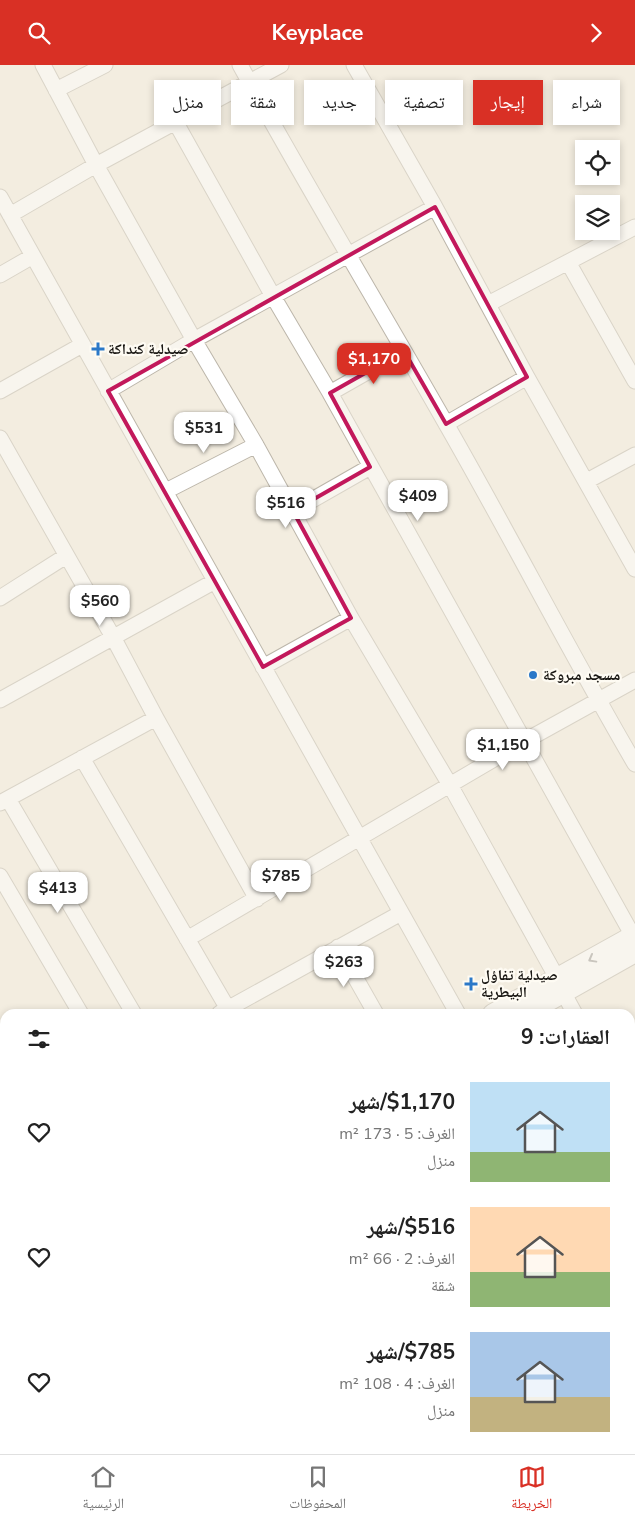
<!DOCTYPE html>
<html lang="ar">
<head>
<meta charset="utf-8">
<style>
  :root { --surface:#fff; --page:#f6f6f6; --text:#222; --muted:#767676; --line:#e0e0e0; --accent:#d93025 }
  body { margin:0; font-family:"Nunito Sans","Noto Naskh Arabic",sans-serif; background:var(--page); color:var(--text); direction:rtl; height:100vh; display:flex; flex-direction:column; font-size:19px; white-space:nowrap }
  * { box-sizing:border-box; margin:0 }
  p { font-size:16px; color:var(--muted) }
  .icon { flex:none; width:28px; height:28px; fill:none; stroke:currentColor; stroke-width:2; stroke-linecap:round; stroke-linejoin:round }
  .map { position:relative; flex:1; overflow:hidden; direction:ltr }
  .details { position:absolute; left:0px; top:944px; width:635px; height:446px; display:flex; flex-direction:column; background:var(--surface); border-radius:15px 15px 0 0; box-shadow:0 2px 8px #0003; direction:rtl }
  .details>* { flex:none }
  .banner { position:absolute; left:15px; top:15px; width:605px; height:45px; direction:rtl; display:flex; gap:10px }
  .controls { position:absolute; left:575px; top:75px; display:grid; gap:10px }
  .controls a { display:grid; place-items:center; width:45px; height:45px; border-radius:0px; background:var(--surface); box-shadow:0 2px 8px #0003; font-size:25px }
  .price { position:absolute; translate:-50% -42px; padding:0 11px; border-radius:10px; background:#fff; color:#222; font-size:16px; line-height:32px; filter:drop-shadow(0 1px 2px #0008) }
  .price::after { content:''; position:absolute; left:50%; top:30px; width:15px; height:11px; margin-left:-8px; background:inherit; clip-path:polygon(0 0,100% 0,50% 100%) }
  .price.on { background:var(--accent); color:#fff }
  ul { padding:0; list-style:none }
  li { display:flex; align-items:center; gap:15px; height:125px; padding:0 25px }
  li span { display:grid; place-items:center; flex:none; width:140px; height:100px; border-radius:0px; color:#555 }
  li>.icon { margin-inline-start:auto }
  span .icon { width:60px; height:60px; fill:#fffc; stroke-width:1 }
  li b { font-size:21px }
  h2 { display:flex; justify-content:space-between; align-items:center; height:60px; padding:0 25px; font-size:21px }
  .tag { padding:0 18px; border-radius:0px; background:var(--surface); box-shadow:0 2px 8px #0003; font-size:18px; line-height:45px }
  .tag.on { background:var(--accent); color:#fff }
  header { display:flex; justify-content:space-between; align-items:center; height:65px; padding:0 25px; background:var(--accent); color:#fff; font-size:22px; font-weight:700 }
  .menu { display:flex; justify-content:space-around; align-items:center; height:70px; border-top:1px solid var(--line); background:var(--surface); font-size:14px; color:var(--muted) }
  .menu a { display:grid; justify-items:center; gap:2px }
  .menu .on { color:var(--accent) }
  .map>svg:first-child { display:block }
</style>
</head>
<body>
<header><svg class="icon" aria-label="forward" viewBox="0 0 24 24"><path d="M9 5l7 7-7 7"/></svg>Keyplace<svg class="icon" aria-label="search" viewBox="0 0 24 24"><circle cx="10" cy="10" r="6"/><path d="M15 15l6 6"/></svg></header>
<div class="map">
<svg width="635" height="1389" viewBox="0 0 635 1389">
  <rect width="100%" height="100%" fill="#f3ede0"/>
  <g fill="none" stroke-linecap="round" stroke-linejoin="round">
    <g stroke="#bcb6aa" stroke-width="17">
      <path id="minor" d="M43 0 96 100 194 275 256 380 351 553 450 720 557 913
        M240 0C306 120 377 238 445 357 510 470 569 586 635 699
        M354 0 435 142 527 312 635 504
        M56 25 105 0
        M176 58 274 233 330 328 633 871
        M0 132 458 949
        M10 150 96 100 281 0
        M568 197 635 316
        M0 210 33 191
        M488 239 635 162
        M0 326 82 280
        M108 326 194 275 435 142
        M330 328 404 286
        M446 359 527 312
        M0 373 113 572 156 653 257 834
        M587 416 635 390
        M166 426 256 380
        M293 446 370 402
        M0 533 66 491
        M263 602 351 553
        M0 635 215 516
        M82 693 228 944
        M8 734 134 949
        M0 738 156 653
        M0 811 81 949
        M187 874 523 677 635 615
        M338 882 376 949
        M563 927 575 949
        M220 948 401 848
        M0 1009 5 1006
        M630 1017 635 1015
        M630 1047 635 1056
        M630 1093 635 1089
        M0 1117 5 1114
        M0 1150 5 1159
        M0 1322 5 1331
        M630 1352 635 1349
        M36 1385 38 1389
        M209 1385 211 1389
        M383 1385 385 1389
        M478 1385 480 1389
        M562 1389 569 1385"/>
    </g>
    <g stroke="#bcb6aa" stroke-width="22">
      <path id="major" d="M493 949 635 870
        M525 949 635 887
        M630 1258 635 1267
        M114 1389 121 1385
        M156 1389 163 1385"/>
    </g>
    <use href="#minor" stroke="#fff" stroke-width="15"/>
    <use href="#major" stroke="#fff" stroke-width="20"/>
  </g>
  <defs><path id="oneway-chevron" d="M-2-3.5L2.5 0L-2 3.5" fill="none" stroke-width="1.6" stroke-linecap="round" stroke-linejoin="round" transform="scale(1.25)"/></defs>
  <use stroke="#979694" href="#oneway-chevron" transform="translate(592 894) rotate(151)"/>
  <path d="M0 0H635V1389H0ZM435 142 527 312 446 359 404 286 330 328 370 402 293 446 351 553 263 602 108 326Z" fill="#f3ede0" fill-opacity=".55" fill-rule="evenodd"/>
  <path fill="none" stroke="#c2185b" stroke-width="4" stroke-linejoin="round" d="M435 142 527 312 446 359 404 286 330 328 370 402 293 446 351 553 263 602 108 326Z"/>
  <g fill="#2b78c8" stroke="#fefbf3" stroke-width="2">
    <path d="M95.5 276.5h5v5h5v5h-5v5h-5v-5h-5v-5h5z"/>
    <circle cx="533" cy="610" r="5"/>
    <path d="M468.5 911.5h5v5h5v5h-5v5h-5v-5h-5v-5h5z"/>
  </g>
  <g text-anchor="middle" stroke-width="4.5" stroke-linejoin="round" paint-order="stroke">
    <g font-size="15" font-weight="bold" fill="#181612" stroke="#fefbf3" text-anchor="start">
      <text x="108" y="289">صيدلية كنداكة</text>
      <text x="543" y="615">مسجد مبروكة</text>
      <text x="481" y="915">صيدلية تفاؤل<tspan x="481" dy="17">البيطرية</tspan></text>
    </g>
  </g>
</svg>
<div class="controls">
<a><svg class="icon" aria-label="locate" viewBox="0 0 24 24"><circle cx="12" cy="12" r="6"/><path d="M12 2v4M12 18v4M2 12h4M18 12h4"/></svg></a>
<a><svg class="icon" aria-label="layers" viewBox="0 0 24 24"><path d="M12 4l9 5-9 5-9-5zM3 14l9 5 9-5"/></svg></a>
</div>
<b class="price on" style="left:374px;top:320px">$1,170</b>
<b class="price" style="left:204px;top:389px">$531</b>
<b class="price" style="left:418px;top:457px">$409</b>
<b class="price" style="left:286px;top:464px">$516</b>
<b class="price" style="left:100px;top:562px">$560</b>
<b class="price" style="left:503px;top:706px">$1,150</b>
<b class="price" style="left:281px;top:837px">$785</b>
<b class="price" style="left:58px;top:849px">$413</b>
<b class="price" style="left:344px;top:923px">$263</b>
<div class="banner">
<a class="tag">شراء</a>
<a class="tag on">إيجار</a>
<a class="tag">تصفية</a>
<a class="tag">جديد</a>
<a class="tag">شقة</a>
<a class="tag">منزل</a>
</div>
<section class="details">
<h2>العقارات: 9<svg class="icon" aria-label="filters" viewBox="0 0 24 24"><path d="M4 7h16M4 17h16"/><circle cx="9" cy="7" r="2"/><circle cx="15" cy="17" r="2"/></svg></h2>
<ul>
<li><span style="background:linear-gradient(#bfe0f5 70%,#8fb573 0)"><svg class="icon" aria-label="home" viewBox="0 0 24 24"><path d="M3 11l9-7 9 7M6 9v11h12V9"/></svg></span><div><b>$1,170/شهر</b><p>الغرف: 5 · 173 m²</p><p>منزل</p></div><svg class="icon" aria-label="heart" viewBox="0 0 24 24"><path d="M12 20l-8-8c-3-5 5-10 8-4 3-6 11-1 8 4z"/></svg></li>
<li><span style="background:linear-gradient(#ffd9b3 65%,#8fb573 0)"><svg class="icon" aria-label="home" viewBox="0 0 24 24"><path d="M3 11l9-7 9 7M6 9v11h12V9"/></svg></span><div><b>$516/شهر</b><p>الغرف: 2 · 66 m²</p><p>شقة</p></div><svg class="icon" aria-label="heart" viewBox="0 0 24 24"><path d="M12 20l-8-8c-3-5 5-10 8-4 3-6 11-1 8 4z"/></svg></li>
<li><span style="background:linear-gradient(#a9c7e8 65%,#c2b280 0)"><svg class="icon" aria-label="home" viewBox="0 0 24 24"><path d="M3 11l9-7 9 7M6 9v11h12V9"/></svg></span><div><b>$785/شهر</b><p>الغرف: 4 · 108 m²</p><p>منزل</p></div><svg class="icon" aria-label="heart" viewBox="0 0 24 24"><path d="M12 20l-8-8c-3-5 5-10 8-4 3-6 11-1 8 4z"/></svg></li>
</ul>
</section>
</div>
<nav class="menu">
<a class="on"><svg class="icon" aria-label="map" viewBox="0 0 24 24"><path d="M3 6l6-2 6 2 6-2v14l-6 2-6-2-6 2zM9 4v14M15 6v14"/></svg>الخريطة</a>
<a><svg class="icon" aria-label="saved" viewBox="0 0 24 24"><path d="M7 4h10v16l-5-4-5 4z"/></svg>المحفوظات</a>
<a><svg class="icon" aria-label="home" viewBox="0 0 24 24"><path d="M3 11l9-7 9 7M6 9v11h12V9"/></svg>الرئيسية</a>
</nav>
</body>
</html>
